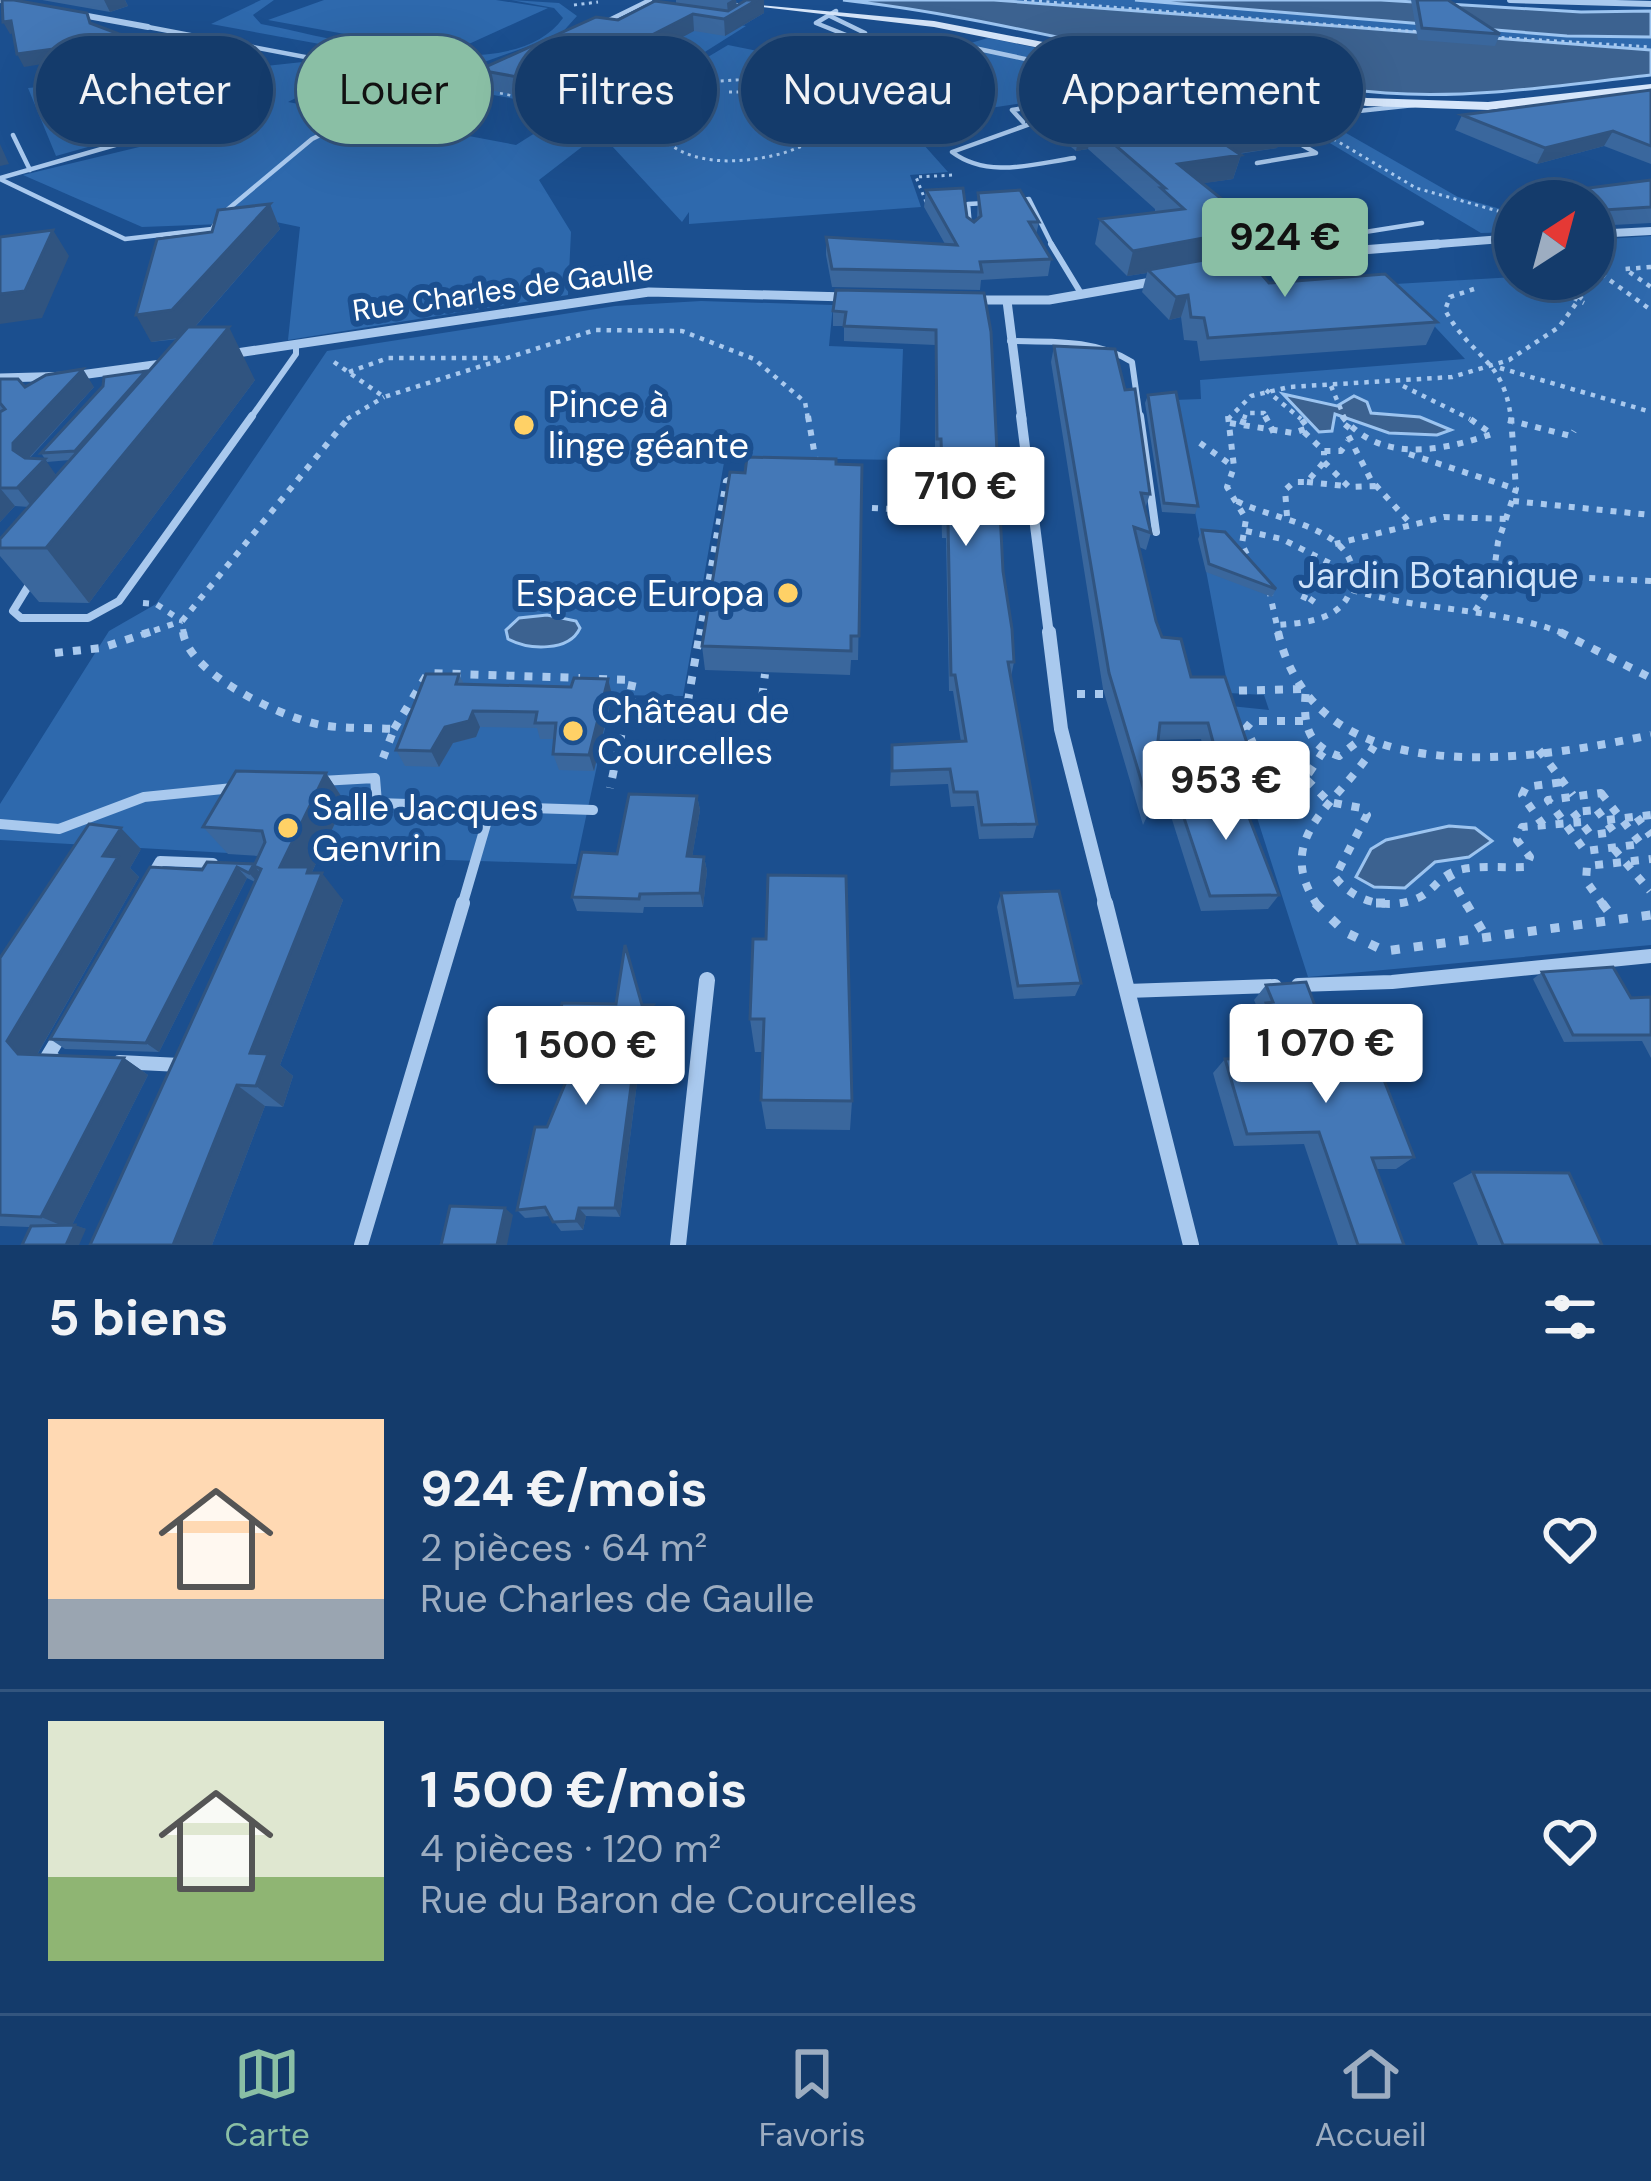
<!DOCTYPE html>
<html lang="fr">
<head>
<meta charset="utf-8">
<style>
  :root { --surface:#143b6b; --page:#1d4271; --text:#f1f3f6; --muted:#9dadc1; --line:#33557e; --accent:#8abfa5 }
  body { margin:0; font-family:"DM Sans",sans-serif; background:var(--page); color:var(--text); height:100vh; display:flex; flex-direction:column; font-size:45px; white-space:nowrap }
  * { box-sizing:border-box; margin:0 }
  p { font-size:39px; color:var(--muted) }
  .icon { flex:none; width:66px; height:66px; fill:none; stroke:currentColor; stroke-width:2; stroke-linecap:round; stroke-linejoin:round }
  .map { position:relative; height:1245px; overflow:hidden }
  .side { display:flex; flex-direction:column; background:var(--surface); flex:1 }
  .side>* { flex:none }
  .top-card { position:absolute; left:36px; top:36px; width:1581px; height:108px; display:flex; gap:24px }
  .needle { width:78px; rotate:36deg }
  .fabs { position:absolute; left:1494px; top:180px; display:grid; gap:24px }
  .fabs a { display:grid; place-items:center; width:120px; height:120px; border-radius:50%; background:var(--surface); box-shadow:0 12px 48px #0002,0 0 0 3px var(--line); font-size:60px }
  .price { position:absolute; translate:-50% -102px; padding:0 27px; border-radius:12px; background:#fff; color:#222; font-size:39px; line-height:78px; filter:drop-shadow(0 3px 6px #0008) }
  .price::after { content:''; position:absolute; left:50%; top:72px; width:36px; height:27px; margin-left:-18px; background:inherit; clip-path:polygon(0 0,100% 0,50% 100%) }
  .price.active { background:var(--accent); color:#111 }
  ul { padding:0; list-style:none }
  li { display:flex; align-items:center; gap:36px; height:300px; padding:0 48px }
  li+li { border-top:3px solid var(--line) }
  li span { display:grid; place-items:center; flex:none; width:336px; height:240px; border-radius:0px; color:#555 }
  li>.icon { margin-inline-start:auto }
  span .icon { width:144px; height:144px; fill:#fffc; stroke-width:1 }
  li b { font-size:51px }
  h2 { display:flex; justify-content:space-between; align-items:center; height:144px; padding:0 48px; font-size:51px }
  .chip { padding:0 42px; border-radius:54px; background:var(--surface); box-shadow:0 12px 48px #0002,0 0 0 3px var(--line); font-size:42px; line-height:108px }
  .chip.active { background:var(--accent); color:#111 }
  .tab-bar { display:flex; justify-content:space-around; align-items:center; height:168px; border-top:3px solid var(--line); background:var(--surface); font-size:33px; color:var(--muted) }
  .tab-bar a { display:grid; justify-items:center; gap:6px }
  .tab-bar .active { color:var(--accent) }
  .map>svg:first-child { display:block }
</style>
</head>
<body>
<div class="map">
<svg width="1651" height="1245" viewBox="0 0 1651 1245">
  <rect width="100%" height="100%" fill="#1b4f8f"/>
  <path fill="#2e69ad" d="M261 0H274L253 15 261 24C334 38 511 91 563 18L554 8 511 0 559 3 577 16 560 35 462 70 211 24Z
    M324 0H496L548 8 449 53 268 20Z
    M994 0H1135L1567 36 1651 37V50Z
    M645 11 746 26 662 79 624 72 669 46 602 33Z
    M988 38 1147 70 1130 84 1113 80 1095 92 977 110 988 121 915 135 948 172 910 175 921 207 689 224V212L682 222 600 133 539 180 571 232 568 295 288 340 300 227 276 222 142 227 23 175 160 142 195 138 157 78 312 61 352 69 288 102 516 145 562 116 606 98 553 106 477 92 612 73 666 82 728 45 777 55 831 43H856L888 57 927 46 943 51Z
    M107 81 141 132 56 156 28 88Z
    M1311 113 1458 197 1515 213V232L1481 233 1286 117Z
    M1651 236V945L1308 977 1221 705 1269 710 1264 695 1229 693 1174 400 1201 399 1200 380 1465 359 1395 284 1515 277 1593 279V240Z
    M701 301 833 305 829 346 903 349 899 460 725 457 683 696 612 695 576 864 228 853 0 840V804L109 631 156 604 327 351 615 306Z"/>
  <path fill="#3c6290" stroke="#9cc4f0" stroke-width="3" d="M843 0H994L1651 50V75C1562 85 1475 99 1386 93 1202 80 1025 20 843 0Z
    M1135 0H1381L1581 12 1651 11V37L1567 36Z
    M1283 394 1337 406 1354 396 1367 402 1371 413 1420 417 1451 430 1437 435 1389 433 1335 414 1332 431 1319 432Z
    M547 615 576 621 580 628C569 652 529 650 508 639L506 630 519 618Z
    M1449 826 1475 828 1492 841 1469 857 1435 862 1405 888 1374 887 1356 877 1371 849 1386 840Z"/>
  <g fill="none" stroke-linecap="round" stroke-linejoin="round">
    <path stroke="#a9c9ee" stroke-width="3" stroke-dasharray="3 4.5" stroke-linecap="butt" d="M1024 0 1421 32
      M574 5 598 2
      M1494 37 1651 47
      M769 76 798 55 825 48
      M958 79 992 73
      M657 85 642 93C652 164 721 169 780 154 801 148 820 137 841 131 886 118 932 115 975 96L971 87 935 71
      M833 87 887 72
      M729 92H756
      M500 93 560 105 614 87 789 77 846 93 881 123
      M1327 135 1416 188 1512 215
      M926 202 916 177 954 175"/>
    <path stroke="#a9c9ee" stroke-width="4.5" stroke-dasharray="4.5 6" stroke-linecap="butt" d="M1651 267 1625 269 1651 287
      M1593 268 1651 310
      M1536 279 1584 303
      M1474 289 1450 297 1445 310C1472 359 1504 358 1511 419
      M334 362 384 397 595 330 682 331 754 359 805 402 808 419
      M1500 368 1651 412
      M349 372 388 358H499
      M1331 386 1345 419
      M1403 386 1470 419
      M1266 390 1301 419
      M347 419 384 397
      M1228 419 1251 396 1289 387 1452 377 1509 360 1559 327 1599 272
      M1244 419 1246 413H1264L1267 419"/>
    <path stroke="#a9c9ee" stroke-width="6" stroke-dasharray="6 8" stroke-linecap="butt" d="M808 416 816 462
      M1228 416 1234 467 1227 487 1246 519 1242 544 1249 559
      M1265 416 1271 427
      M1342 416C1380 464 1441 451 1492 434L1466 416
      M1508 420 1571 436 1574 431
      M1230 423 1293 433 1308 428 1299 416
      M1349 424 1345 429 1371 480 1410 523
      M1242 425 1245 416
      M1304 432 1324 451H1341L1348 441
      M1200 443 1234 467
      M1409 454 1516 489
      M1324 462 1349 487 1376 486
      M1307 482 1345 486
      M1237 501C1272 521 1370 527 1350 591 1341 620 1304 623 1278 625
      M1513 501 1651 515
      M872 508 946 512
      M1287 516 1285 490 1294 482H1307L1324 462V451
      M1246 531 1282 539 1353 575
      M1335 544 1444 517 1506 519
      M1308 572 1314 575 1303 600 1310 603 1334 569
      M1492 585 1545 576 1651 581
      M1269 590 1279 635
      M1352 590C1423 612 1498 607 1568 635
      M143 603 156 604 182 621
      M1475 611 1492 585 1498 542 1516 489 1511 416
      M141 635 182 621
      M184 635 182 621 350 416
      M699 635 726 481 733 478"/>
    <path stroke="#a9c9ee" stroke-width="8" stroke-dasharray="8 10" stroke-linecap="butt" d="M183 632C188 672 272 712 309 722 335 730 367 727 394 729L383 758
      M1278 632C1316 796 1528 761 1651 735
      M1560 632 1651 678
      M55 653 101 648 150 632
      M599 679 633 680 610 788
      M1221 691 1306 689C1303 721 1305 745 1339 756L1361 739
      M1077 694H1112
      M628 702 677 703 686 712 700 632
      M760 714 765 674
      M1303 721H1252L1246 728 1268 776 1286 788 1309 773 1323 752
      M394 729 428 673 580 678
      M1539 750 1573 795
      M1307 780 1329 802 1361 808 1367 815 1335 877C1354 902 1389 912 1420 897 1434 890 1441 874 1459 870 1479 865 1505 868 1526 867L1530 857 1517 840 1522 827 1581 822
      M1601 793 1641 844 1585 851 1548 800Z
      M1597 810 1614 832 1591 835 1573 812Z
      M1637 817 1651 836
      M1607 820 1651 815
      M1543 825 1522 795 1526 787 1563 782
      M1614 849 1650 891
      M1448 873 1467 906
      M1318 906C1269 835 1343 801 1374 746
      M1604 906 1586 881 1587 866 1651 859"/>
    <path stroke="#a9c9ee" stroke-width="9" stroke-dasharray="9 14" stroke-linecap="butt" d="M1315 903 1345 932 1385 951 1651 915
      M1376 903H1390
      M1466 903 1486 937
      M1602 903 1615 920"/>
    <path stroke="#a9c9ee" stroke-width="4.5" d="M836 11 816 23 921 65
      M830 16 865 33
      M601 24 650 0
      M148 27 447 84 489 79
      M160 45 231 59
      M974 48 1143 84
      M1294 107 1340 113 1414 105
      M1055 115 952 152C988 179 1033 164 1074 158
      M1258 117 1291 112 1304 95
      M1023 122 1012 110 1055 103
      M13 135 30 170
      M1257 163 1316 153 1274 129
      M0 178 164 131 132 85
      M0 179 125 239 212 229 221 215 312 139 363 114
      M1015 201 1029 199 1053 247
      M970 227 968 204 987 203
      M1365 232 1422 223"/>
    <path stroke="#a9c9ee" stroke-width="6" d="M1051 244 1082 295
      M1267 262 1300 288
      M1010 341C1052 342 1095 339 1132 362L1140 419
      M250 419 296 354V344"/>
    <path stroke="#a9c9ee" stroke-width="8" d="M1140 416 1156 532
      M32 580 13 611 21 618H88L119 601 252 416"/>
    <path stroke="#a9c9ee" stroke-width="10" d="M321 781 375 778 377 803 593 810
      M0 824 59 829 144 797 233 788
      M150 878 160 861 213 863
      M462 906 491 807"/>
    <path stroke="#a9c9ee" stroke-width="14" d="M1298 985 1392 982 1651 956
      M1127 991 1275 986
      M54 1059H46L61 1034
      M119 1062 180 1065
      M361 1245 463 903"/>
    <path stroke="#a9c9ee" stroke-width="6" d="M0 0 148 27
      M1510 0 1651 4"/>
    <path stroke="#a9c9ee" stroke-width="8" d="M1593 234 1651 231
      M1400 247 1515 238"/>
    <path stroke="#a9c9ee" stroke-width="9" d="M1242 266 1286 256 1438 244
      M969 300H1049L1157 281
      M1007 301 1022 419
      M230 354 649 292 847 297
      M0 378 73 376 169 363"/>
    <path stroke="#a9c9ee" stroke-width="10" d="M1021 416 1049 635"/>
    <path stroke="#a9c9ee" stroke-width="14" d="M1049 632 1061 729 1106 906"/>
    <path stroke="#a9c9ee" stroke-width="16" d="M1105 903 1191 1245
      M678 1245 707 980"/>
    <path fill="#d6e6fa" fill-rule="evenodd" d="M703 0 934 21 1255 83 1367 98 1488 102 1651 84V92L1488 110 1367 106 1255 91 934 27Z"/>
    <path stroke="#a9c9ee" stroke-width="6" stroke-dasharray="6 8" stroke-linecap="butt" d="M1271 427 1275 436"/>
  </g>
  <path fill="#3a679d" d="M42 0H125L128 6 110 12Z
    M676 0H736L737 6 764 13 725 36 694 31 560 103 484 89 479 70 676 3Z
    M1411 0H1448L1500 34 1495 46 1418 40Z
    M1651 90V164L1604 146 1537 164 1455 130 1462 115Z
    M1229 92 1226 105 1284 125 1277 148 1239 154 1241 155 1233 179 1203 183 1258 228 1250 253 1245 254 1269 283 1437 322 1426 345 1200 361 1197 341 1184 340 1181 317 1169 320 1142 292 1147 273 1127 276 1095 244 1100 219 1155 212V209L1088 149 1076 151 1044 125 1048 102Z
    M1651 180V223L1594 226 1593 201H1567L1573 190Z
    M926 190 974 222 977 219 978 193 1039 222 1036 235 1051 259 1048 276 981 280 980 290 832 287 826 255V237L945 244 924 207Z
    M270 204 280 229 195 327 255 380 89 603 39 602 0 556V539L29 507 15 506 0 522V379L25 387H94L29 459 57 475 70 460 47 462 41 453 147 373 178 339 151 342 212 232Z
    M984 293 1003 571 1014 662 1011 677 1037 824 1033 838 979 839 974 806 951 807 948 784 890 786 892 745 961 742 953 691H949L946 538H942L940 455 935 454V345L844 341V326H833V311Z
    M1054 346 1125 390 1150 494 1145 509 1151 533 1146 550 1139 547 1156 621 1162 637 1259 779 1250 794H1240L1279 895 1268 909 1201 911 1168 807 1175 791 1214 790 1201 739 1158 740 1150 810 1143 825 1103 689 1051 362Z
    M1148 395 1198 506 1195 514 1162 512 1145 403Z
    M836 464 862 465 858 660H851L850 675 705 670 702 646 745 473Z
    M1202 530 1276 589 1272 597 1206 572 1198 539Z
    M459 674 464 684 571 687 608 679 612 695 594 771 559 770 553 754 555 739H540L537 728 480 727 476 737 453 743 439 767 405 766 396 750Z
    M326 773 345 802 312 872 343 900 280 1065 293 1076 283 1107 265 1106 212 1245H90L255 882 247 878 159 1052 65 1049 50 1039 202 870 254 864 258 856 228 854 203 827Z
    M697 796 700 810 692 857H704L707 871 703 907H644L643 913 577 911 572 897 617 854Z
    M141 849 130 868 139 877 37 1055 124 1058 148 1075 72 1225 86 1229 0 1226V958Z
    M1001 893 1081 983 1075 996 1014 999 997 907Z
    M753 939 852 1101 850 1130 766 1129 761 1100 763 1052H755L750 1019Z
    M1542 972 1631 998 1651 997V1058L1642 1041 1564 1042 1533 979Z
    M1266 985 1328 1040 1414 1157 1396 1169H1376L1404 1245H1338L1304 1144 1234 1146 1213 1073 1225 1059 1257 1058 1264 1047 1254 1018 1259 1012 1254 1000Z
    M643 1005H653L657 1017 626 1055 639 1067 620 1217 586 1216 583 1230 561 1231 550 1216 525 1218 517 1210 565 1083H557L550 1072Z
    M1473 1172 1602 1245H1478L1453 1183Z"/>
  <path fill="#305480" d="M104 0H125L128 6 110 12Z
    M732 0H736L737 9 728 14 727 3Z
    M757 0H764V13L725 36 724 19Z
    M693 14 694 31 560 103 556 84Z
    M11 21 18 32 10 34 3 22Z
    M76 46 194 52 199 64 96 76 92 67 85 68 80 58 24 67 17 54Z
    M1229 92 1223 114 1178 120 1179 103 1184 97Z
    M1284 125 1277 148 1205 158 1211 135Z
    M1093 126 1088 149 1076 151 1080 128Z
    M1613 131 1604 146 1537 164 1545 148Z
    M0 144 9 164 0 166Z
    M1241 155 1233 179 1172 188 1178 164Z
    M270 204 280 229 186 337 151 342 136 315Z
    M1258 228 1250 253 1150 272 1148 270 1147 273 1127 276 1133 251Z
    M53 230 69 256 42 318 0 324V294Z
    M1188 295 1181 317 1169 320 1176 297Z
    M229 327 255 380 89 603 46 548Z
    M83 369 94 387 26 461 13 450V443Z
    M146 371 151 379 81 459 75 451Z
    M45 459 58 478 32 507 17 488Z
    M0 488 15 506 0 522Z
    M608 679 612 695 594 771 589 755Z
    M473 711 480 727 476 737 453 743 439 767 431 751 445 727Z
    M326 773 345 802 312 872 319 881 322 873 343 900 280 1065 293 1076 283 1107 256 1086 250 1053 280 867Z
    M697 796 700 810 690 870 687 856Z
    M121 828 141 849 130 868 139 877 35 1058 18 1054 7 1041 103 856Z
    M704 857 707 871 703 907 700 893Z
    M254 866 263 876 259 884 249 873Z
    M237 867 247 878 159 1052 146 1043Z
    M653 1005 657 1017 617 1065 612 1054Z
    M635 1056 639 1067 620 1217 615 1208Z
    M124 1058 148 1075 70 1229 41 1217Z
    M237 1085 265 1106 212 1245H173Z
    M505 1208 513 1215 507 1245H497Z
    M579 1208 586 1216 583 1230 576 1221Z
    M75 1225 86 1229 79 1245H66Z"/>
  <path fill="#4478b7" stroke="#305480" stroke-width="3" d="M2 0H14L87 13 90 23 119 34 194 52 90 64 87 55 79 56 76 46 17 54 11 21 3 22Z
    M746 0H757L724 19 693 14 556 84 479 70 596 17 618 20 655 1 728 11Z
    M1417 0H1448L1500 34 1422 28Z
    M1189 67 1229 92 1184 97 1179 103 1182 109 1247 103 1284 125 1211 135 1241 155 1178 164 1258 228 1133 251 1100 219 1184 209 1161 188H1165L1093 126 1080 128 1048 102Z
    M1651 90V146L1613 131 1545 148 1462 115Z
    M1651 180V207L1604 210 1573 190Z
    M963 188 967 217 974 222 981 216 978 193 1020 190 1039 222H1029L1051 259 980 262 982 272 832 269 826 237 957 245 926 190Z
    M270 204 172 310 136 315 157 239 212 232 218 210Z
    M53 230 25 291 0 294V237Z
    M1243 253 1269 283 1385 274 1437 322 1208 338 1204 318 1191 317 1188 295 1176 297 1148 270Z
    M836 290 984 293 991 332 1003 571 1012 629 1014 662H1008L1037 824 982 825 977 792H954L950 769 892 771V745L966 741 955 675H951L948 522H944L941 439H937L936 330 844 326 846 312 833 311Z
    M188 327H229L46 548H0V539Z
    M1054 346 1115 349 1125 390 1135 389 1150 494 1141 493 1151 533 1134 527 1156 621 1162 637 1181 639 1191 677H1225L1259 779H1223L1208 723H1160L1150 810 1109 673Z
    M83 369 13 443V450L25 458 45 459 17 488H0V412L5 409 0 403V379H18L25 387 46 375Z
    M146 371 75 451 41 453 103 386 104 377Z
    M1176 392 1198 506 1164 503 1148 395Z
    M747 457 836 459V464L862 465 859 636H851V651L702 646 730 472 745 473Z
    M1202 530 1225 532 1276 589 1209 564Z
    M426 674H459L456 684 571 687 574 678 608 679 589 755 553 754 556 723H535L537 712 473 711 469 721 445 727 431 751 396 750Z
    M236 771 326 773 280 867H309L307 873H322L250 1053 268 1054 256 1086 237 1085 173 1245H90L261 869 254 866 265 842 262 831 203 827Z
    M1238 789 1279 895 1210 896 1175 791Z
    M629 794 697 796 687 856 704 857 700 893 640 894 639 899 572 897 582 852 617 854Z
    M89 824 121 828 103 856 118 857 7 1041 18 1054 124 1058 41 1217 0 1215V958Z
    M207 862 254 864 249 873 237 867 146 1043 50 1039 150 867 202 870Z
    M768 875 846 876 852 1101 761 1100 764 1019H750L753 939H766Z
    M1059 891 1081 983 1018 986 1001 893Z
    M625 945 642 1005H653L612 1054 635 1056 615 1208H579L576 1221 553 1222 545 1207 517 1210 535 1127H547L570 1072H550L562 1003 616 1004Z
    M1613 967 1631 998 1651 997V1035H1573L1542 972Z
    M1306 982 1328 1040 1368 1039 1414 1157 1372 1158 1404 1245H1358L1319 1132 1247 1134 1225 1059 1260 1058 1277 1033 1266 1003 1273 1002 1266 985Z
    M1473 1172 1569 1173 1602 1245H1503Z
    M450 1206 505 1208 497 1245H441Z
    M75 1225 66 1245H22L31 1226Z"/>
  <g fill="#ffd166" stroke="#1b4f8f" stroke-width="4.5">
    <circle cx="524" cy="425" r="12"/>
    <circle cx="788" cy="593" r="12"/>
    <circle cx="573" cy="731" r="12"/>
    <circle cx="288" cy="828" r="12"/>
  </g>
  <g text-anchor="middle" stroke-width="12" stroke-linejoin="round" paint-order="stroke">
    <g font-size="30" fill="#fff" stroke="#1b4f8f">
      <text transform="translate(503 290) rotate(-8)" y="10">Rue Charles de Gaulle</text>
    </g>
    <g font-size="36" fill="#fff" stroke="#1b4f8f" text-anchor="start">
      <text x="548" y="417">Pince à<tspan x="548" dy="41">linge géante</tspan></text>
      <text x="764" y="606" text-anchor="end">Espace Europa</text>
      <text x="597" y="723">Château de<tspan x="597" dy="41">Courcelles</tspan></text>
      <text x="312" y="820">Salle Jacques<tspan x="312" dy="41">Genvrin</tspan></text>
    </g>
    <g font-size="36" fill="#cfe3fa" stroke="#1b4f8f">
      <text x="1438" y="588">Jardin Botanique</text>
    </g>
  </g>
</svg>
<div class="fabs">
<a><svg class="needle" viewBox="-14 -14 28 28"><path d="M0-13l5 13h-10z" fill="#e53935"/><path d="M0 13l5-13h-10z" fill="#9dadc1"/></svg></a>
</div>
<b class="price active" style="left:1285px;top:300px">924 €</b>
<b class="price" style="left:966px;top:549px">710 €</b>
<b class="price" style="left:1226px;top:843px">953 €</b>
<b class="price" style="left:1326px;top:1106px">1 070 €</b>
<b class="price" style="left:586px;top:1108px">1 500 €</b>
<div class="top-card">
<a class="chip">Acheter</a>
<a class="chip active">Louer</a>
<a class="chip">Filtres</a>
<a class="chip">Nouveau</a>
<a class="chip">Appartement</a>
</div>
</div>
<section class="side">
<h2>5 biens<svg class="icon" aria-label="filters" viewBox="0 0 24 24"><path d="M4 7h16M4 17h16"/><circle cx="9" cy="7" r="2"/><circle cx="15" cy="17" r="2"/></svg></h2>
<ul>
<li><span style="background:linear-gradient(#ffd9b3 75%,#9aa5b1 0)"><svg class="icon" aria-label="home" viewBox="0 0 24 24"><path d="M3 11l9-7 9 7M6 9v11h12V9"/></svg></span><div><b>924 €/mois</b><p>2 pièces · 64 m²</p><p>Rue Charles de Gaulle</p></div><svg class="icon" aria-label="heart" viewBox="0 0 24 24"><path d="M12 20l-8-8c-3-5 5-10 8-4 3-6 11-1 8 4z"/></svg></li>
<li><span style="background:linear-gradient(#dfe7d0 65%,#8fb573 0)"><svg class="icon" aria-label="home" viewBox="0 0 24 24"><path d="M3 11l9-7 9 7M6 9v11h12V9"/></svg></span><div><b>1 500 €/mois</b><p>4 pièces · 120 m²</p><p>Rue du Baron de Courcelles</p></div><svg class="icon" aria-label="heart" viewBox="0 0 24 24"><path d="M12 20l-8-8c-3-5 5-10 8-4 3-6 11-1 8 4z"/></svg></li>
</ul>
</section>
<nav class="tab-bar">
<a class="active"><svg class="icon" aria-label="map" viewBox="0 0 24 24"><path d="M3 6l6-2 6 2 6-2v14l-6 2-6-2-6 2zM9 4v14M15 6v14"/></svg>Carte</a>
<a><svg class="icon" aria-label="saved" viewBox="0 0 24 24"><path d="M7 4h10v16l-5-4-5 4z"/></svg>Favoris</a>
<a><svg class="icon" aria-label="home" viewBox="0 0 24 24"><path d="M3 11l9-7 9 7M6 9v11h12V9"/></svg>Accueil</a>
</nav>
</body>
</html>
